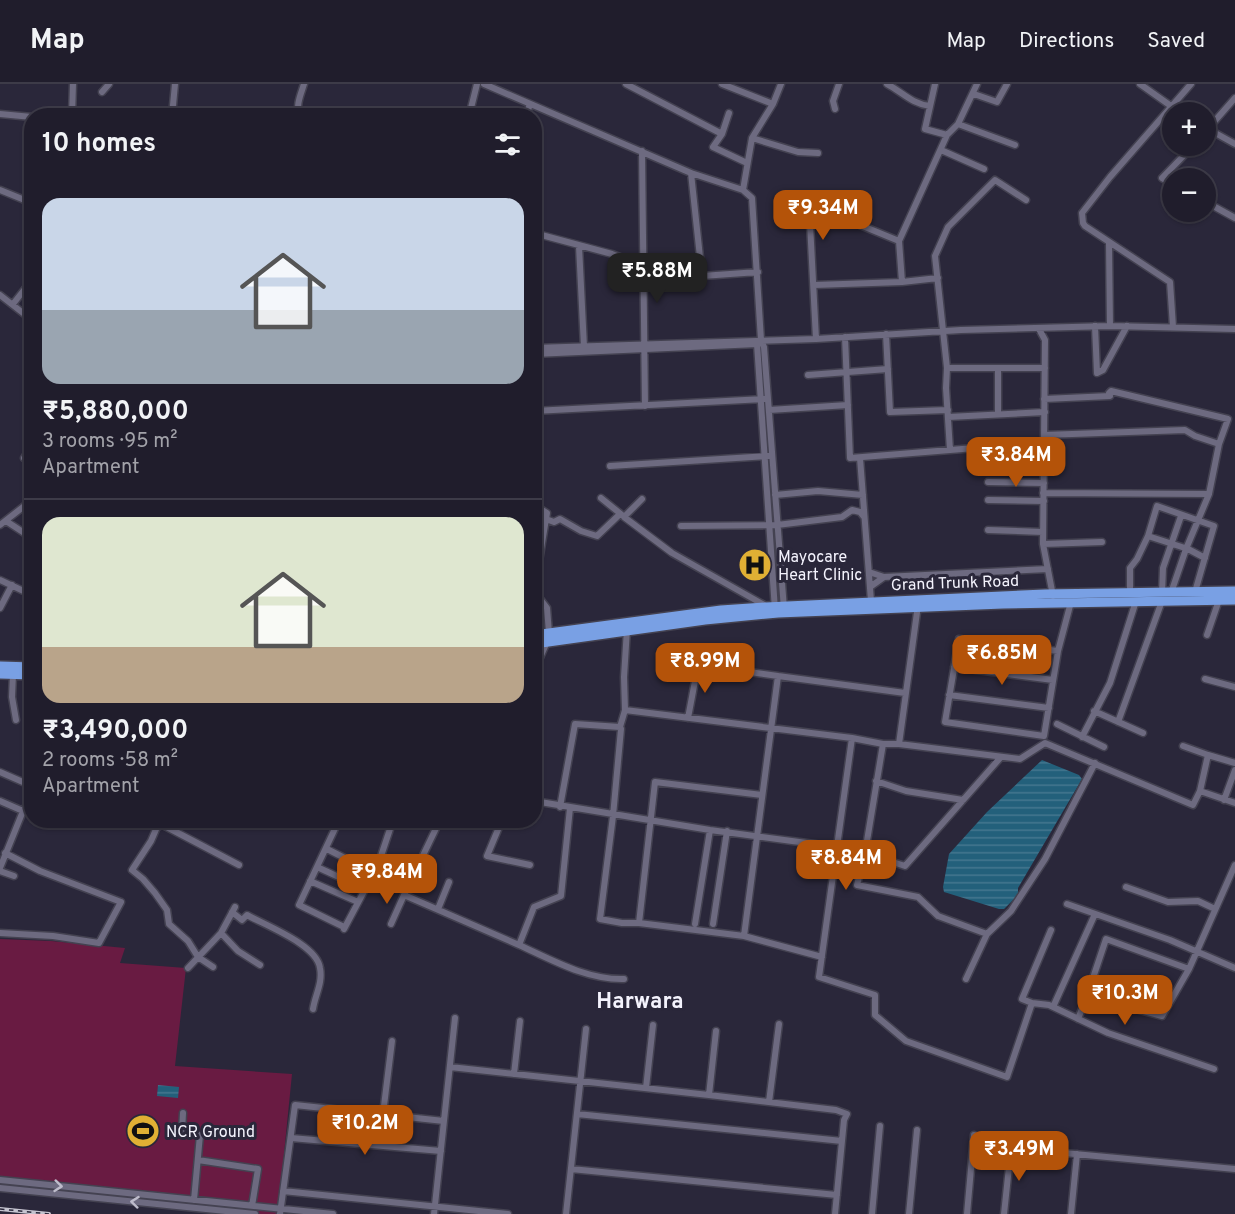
<!DOCTYPE html>
<html lang="en">
<head>
<meta charset="utf-8">
<style>
  :root { --surface:#201d2c; --page:#282634; --text:#f1f3f6; --muted:#a2a2a9; --line:#3d3b48; --accent:#b45309 }
  body { margin:0; font-family:Overpass,sans-serif; background:var(--page); color:var(--text); height:100vh; display:flex; flex-direction:column; font-size:22px; white-space:nowrap }
  * { box-sizing:border-box; margin:0 }
  p { font-size:20px; color:var(--muted) }
  .icon { flex:none; width:33px; height:33px; fill:none; stroke:currentColor; stroke-width:2; stroke-linecap:round; stroke-linejoin:round }
  .map { position:relative; flex:1; overflow:hidden }
  .sheet { position:absolute; left:24px; top:24px; width:518px; height:720px; display:flex; flex-direction:column; background:var(--surface); border-radius:24px; box-shadow:0 2px 4px #0004,0 0 0 2px var(--line) }
  .sheet>* { flex:none }
  .buttons { position:absolute; left:1162px; top:18px; display:grid; gap:12px }
  .buttons a { display:grid; place-items:center; width:54px; height:54px; border-radius:50%; background:var(--surface); box-shadow:0 2px 4px #0004,0 0 0 2px var(--line); font-size:30px }
  .price { position:absolute; translate:-50% -51px; padding:0 14px; border-radius:12px; background:var(--accent); color:#fff; font-size:20px; line-height:39px; filter:drop-shadow(0 2px 3px #0008) }
  .price::after { content:''; position:absolute; left:50%; top:36px; width:18px; height:14px; margin-left:-9px; background:inherit; clip-path:polygon(0 0,100% 0,50% 100%) }
  .price.on { background:#222; color:#fff }
  ul { padding:0; list-style:none }
  li { display:grid; align-content:center; gap:12px; height:318px; padding:0 18px }
  li+li { border-top:2px solid var(--line) }
  li span { display:grid; place-items:center; height:186px; border-radius:18px; color:#555 }
  li>.icon { margin-inline-start:auto }
  span .icon { width:108px; height:108px; fill:#fffc; stroke-width:1 }
  li b { font-size:26px }
  h2 { display:flex; justify-content:space-between; align-items:center; height:72px; padding:0 18px; font-size:26px }
  header { display:flex; align-items:center; gap:36px; box-sizing:border-box; height:84px; padding:0 30px; background:var(--surface); border-bottom:2px solid var(--line) }
  header strong { font-size:28px }
  nav { display:flex; gap:33px; margin-inline-start:auto; font-size:21px }
  .map>svg:first-child { display:block }
</style>
</head>
<body>
<header>
<strong>Map</strong>
<nav><a>Map</a><a>Directions</a><a>Saved</a></nav>
</header>
<div class="map">
<svg width="1235" height="1130" viewBox="0 0 1235 1130">
  <defs>
    <pattern id="water-rules" width="6" height="5" patternUnits="userSpaceOnUse" patternTransform="scale(1.5)"><rect width="6" height="5" fill="#23607b"/><path d="M0 2.5h6" fill="none" stroke="#44778f"/></pattern>
  </defs>
  <rect width="100%" height="100%" fill="#2a273a"/>
  <path fill="#691b42" d="M0 855 51 857 125 864 120 879 186 884 175 982 292 990 278 1130H259L0 1104Z"/>
  <path fill="url(#water-rules)" d="M1042 676 1079 691 1082 695 1018 804V811L1004 825H999L944 808 943 803 949 770 987 728Z
    M158 1001 179 1003 178 1014 157 1012Z"/>
  <g fill="none" stroke-linecap="round" stroke-linejoin="round">
    <g stroke="#444251" stroke-width="9">
      <path id="minor" d="M484 0 691 89 743 106 752 114 761 256 764 263 784 525
        M626 0 722 50
        M722 0 773 20
        M887 0C902 8 912 20 930 22
        M935 0 925 45 947 51
        M1140 0 1171 22
        M102 8 109 0
        M974 10 997 18 1007 0
        M835 25 833 17 839 0
        M729 29 722 50 713 63 747 79
        M0 30 32 33
        M72 32 73 0
        M172 32 175 0
        M300 32C295 22 301 10 304 0
        M469 32 477 0
        M526 32 530 20
        M958 40 1015 61
        M1208 45 1235 60
        M1206 47 1235 14
        M752 54 798 68 818 69
        M941 66 984 85
        M642 67 645 322
        M691 89 702 192
        M1173 100 1162 94 1193 62
        M0 106 32 119
        M743 106 752 54 773 20 781 0
        M1206 118 1235 134
        M534 149 612 170 643 182
        M1109 159 1110 242
        M579 162 584 263
        M644 192H702L758 188
        M902 198 899 157 947 51 958 40 977 0
        M814 201 902 198 938 194
        M0 211 32 236
        M13 220 32 196
        M1095 242 1097 289 1103 286 1127 242
        M1173 243 1170 198 1085 142 1083 139 1082 129 1110 93 1191 0
        M1039 245 1045 256 1043 460 1053 512
        M886 250 890 328 948 326
        M845 253 850 374 1000 362 1044 360
        M816 255 809 120 899 157
        M534 264 816 255 961 246 1110 242 1235 245
        M534 270 757 260 775 526
        M947 284H1045
        M998 284V329
        M808 291 888 285
        M769 326 848 321
        M534 327 764 315
        M948 333 1045 328
        M1044 351 1185 346 1195 352 1219 360
        M32 362 24 374 32 378
        M950 366 946 304 947 284 935 172 948 143 995 96 1026 116
        M860 374 871 517
        M610 382 769 372
        M988 382 1044 378
        M988 398 1044 399
        M1043 409 1209 410 1219 360 1228 335 1111 307 1109 309 1110 312 1044 315
        M775 411 818 407 863 411
        M601 414 622 431
        M642 415 624 433 672 469 766 522
        M988 416 1044 417
        M534 421 547 429 534 507 547 524 549 549
        M546 435 554 438 560 435 581 447 597 452 620 430
        M6 437 32 454
        M0 441 32 416
        M681 442 777 441 842 433 852 426 860 428 864 433
        M988 446 1043 448
        M1148 452 1188 465 1205 474
        M1043 460 1102 458
        M869 488 884 493 870 503
        M884 493 1048 485
        M0 496 32 511
        M1130 509V484L1137 475 1148 452 1157 422 1214 442 1195 508
        M1162 509 1163 484 1181 432
        M1171 509 1186 465 1209 410
        M0 524 12 501
        M32 526 28 544 32 545
        M1207 551 1219 516
        M1058 567 959 555 945 638 1044 652 1058 567 1071 518
        M954 583 1053 596
        M534 587 547 558
        M13 590 12 613 16 636
        M1205 595 1235 603
        M949 611 1049 624
        M625 626 624 593 627 545
        M1094 627 1143 649
        M688 634 698 581 778 592
        M1118 638 1162 517
        M1057 640 1104 663
        M621 645 613 732 600 835 622 839H639L744 852
        M1082 653 1110 599 1136 517
        M852 654 819 893 875 911V931L906 957 1007 993 1032 919 1022 915 1051 846
        M883 660 865 769 857 801 918 813 938 832 987 850
        M899 660 918 521
        M1183 662 1208 671
        M0 688 32 702
        M876 697 906 707 963 716
        M1200 707 1235 719
        M1224 716 1235 686
        M0 717 23 727
        M534 717 710 746 837 763 865 769 905 782 1001 673
        M560 723 575 640 620 643 625 626 852 654 883 660H899L1020 675 1045 659 1193 721 1200 707 1208 671 1235 679
        M140 736 158 743
        M160 736 151 757 132 786 143 795 155 809 167 826 169 840 188 857 198 873 213 883
        M339 736 299 821 344 843
        M440 736 404 811 519 861 534 823 561 812 570 724
        M502 736 487 772 530 781
        M159 739 239 781
        M327 765 374 789
        M317 783 365 805
        M0 784 23 727 32 713
        M0 787 14 792
        M310 797 358 818
        M1126 803 1168 818 1198 817 1215 825
        M1067 820 1170 856 1235 884
        M438 825 449 798
        M232 828 242 836 247 831C267 842 317 861 320 884 323 899 315 911 313 925
        M639 839 655 698 762 711
        M391 840 404 811
        M695 840 710 746
        M713 840 727 747
        M344 845 378 781 393 736
        M0 849 53 852 99 859 121 818 40 787 5 769
        M221 849 238 867 260 881
        M519 861C552 876 587 896 624 895
        M822 873 744 852 778 592 905 609
        M188 884 221 849 235 823
        M1189 885 1106 855 1087 912 1162 932 1189 885 1235 781
        M966 895 987 850 1011 827 1045 775 1095 679
        M1032 919 1049 921 1108 949 1214 985
        M1053 923 1095 830
        M1078 935 1087 912
        M450 983 709 1011 716 947
        M514 990 520 937
        M646 1004 653 941
        M709 1011 836 1026 847 1030 844 1036 835 1130
        M769 1018 779 940
        M183 1029 182 1048 200 1051 194 1116
        M383 1030 392 957
        M577 1030 842 1057
        M291 1054 441 1067
        M198 1076 258 1085 252 1122
        M571 1085 837 1111
        M0 1096 333 1130
        M0 1104 255 1130
        M283 1107 508 1130
        M280 1130 295 1021 444 1037
        M434 1130 455 934
        M566 1130 586 945
        M872 1130 880 1042
        M909 1130 917 1046
        M967 1130 974 1051
        M1004 1130 1011 1064 1235 1085
        M1071 1130 1077 1070"/>
    </g>
    <g stroke="#444251" stroke-width="12">
      <path id="highway" d="M534 551 721 526 766 523 1045 510 1235 507
        M534 560 705 536 778 529 1003 520 1235 516
        M0 582 32 583
        M0 590 32 591"/>
    </g>
    <use href="#minor" stroke="#6d6a80" stroke-width="6"/>
    <use href="#highway" stroke="#79a0e4" stroke-width="9"/>
    <g stroke="#c5c4d0" stroke-width="4">
      <path id="rail" d="M0 1125 49 1130"/>
    </g>
    <use href="#rail" stroke="#2a273a" stroke-width="1.5" stroke-dasharray="4.5" stroke-linecap="butt"/>
  </g>
  <defs><path id="oneway-chevron" d="M-2-3.5L2.5 0L-2 3.5" fill="none" stroke-width="1.6" stroke-linecap="round" stroke-linejoin="round" transform="scale(1.5)"/></defs>
  <g stroke="#bebccb">
    <use href="#oneway-chevron" transform="translate(58 1102) rotate(6)"/>
    <use href="#oneway-chevron" transform="translate(135 1118) rotate(-174)"/>
  </g>
  <defs>
    <g id="hospital-disc" transform="scale(1.725)"><circle r="9.5" fill="#e0b034" stroke="#2a273a"/><path d="M-5-5h3v3.5h4V-5h3V5h-3V1.5h-4V5h-3Z" fill="#111"/></g>
    <g id="stadium-disc" transform="scale(1.725)"><circle r="9.5" fill="#e0b034" stroke="#2a273a"/><path d="M0-5a6.5 5 0 1 0 0 10a6.5 5 0 1 0 0-10ZM-3.5-1.8h7v3.6h-7Z" fill="#111"/></g>
  </defs>
  <g fill-rule="evenodd">
    <use href="#hospital-disc" x="755" y="481"/>
    <use href="#stadium-disc" x="143" y="1047"/>
  </g>
  <g text-anchor="middle" stroke-width="6" stroke-linejoin="round" paint-order="stroke">
    <g font-size="16" fill="#f4f3fd" stroke="#2a273a" text-anchor="start">
      <text x="778" y="478">Mayocare<tspan x="778" dy="18">Heart Clinic</tspan></text>
      <text x="166" y="1053">NCR Ground</text>
    </g>
    <g font-size="16" fill="#f4f3fd" stroke="#2a273a">
      <text transform="translate(955 498) rotate(-2)" y="6">Grand Trunk Road</text>
    </g>
    <g font-size="22" font-weight="bold" fill="#f4f3fd" stroke="#2a273a">
      <text x="640" y="924">Harwara</text>
    </g>
  </g>
</svg>
<div class="buttons">
<a>+</a>
<a>−</a>
</div>
<b class="price" style="left:823px;top:157px">₹9.34M</b>
<b class="price on" style="left:657px;top:220px">₹5.88M</b>
<b class="price" style="left:1016px;top:404px">₹3.84M</b>
<b class="price" style="left:1002px;top:602px">₹6.85M</b>
<b class="price" style="left:705px;top:610px">₹8.99M</b>
<b class="price" style="left:846px;top:807px">₹8.84M</b>
<b class="price" style="left:387px;top:821px">₹9.84M</b>
<b class="price" style="left:1125px;top:942px">₹10.3M</b>
<b class="price" style="left:365px;top:1072px">₹10.2M</b>
<b class="price" style="left:1019px;top:1098px">₹3.49M</b>
<section class="sheet">
<h2>10 homes<svg class="icon" aria-label="filters" viewBox="0 0 24 24"><path d="M4 7h16M4 17h16"/><circle cx="9" cy="7" r="2"/><circle cx="15" cy="17" r="2"/></svg></h2>
<ul>
<li><span style="background:linear-gradient(#c9d6e8 60%,#9aa5b1 0)"><svg class="icon" aria-label="home" viewBox="0 0 24 24"><path d="M3 11l9-7 9 7M6 9v11h12V9"/></svg></span><div><b>₹5,880,000</b><p>3 rooms · 95 m²</p><p>Apartment</p></div></li>
<li><span style="background:linear-gradient(#dfe7d0 70%,#b9a48a 0)"><svg class="icon" aria-label="home" viewBox="0 0 24 24"><path d="M3 11l9-7 9 7M6 9v11h12V9"/></svg></span><div><b>₹3,490,000</b><p>2 rooms · 58 m²</p><p>Apartment</p></div></li>
</ul>
</section>
</div>
</body>
</html>
